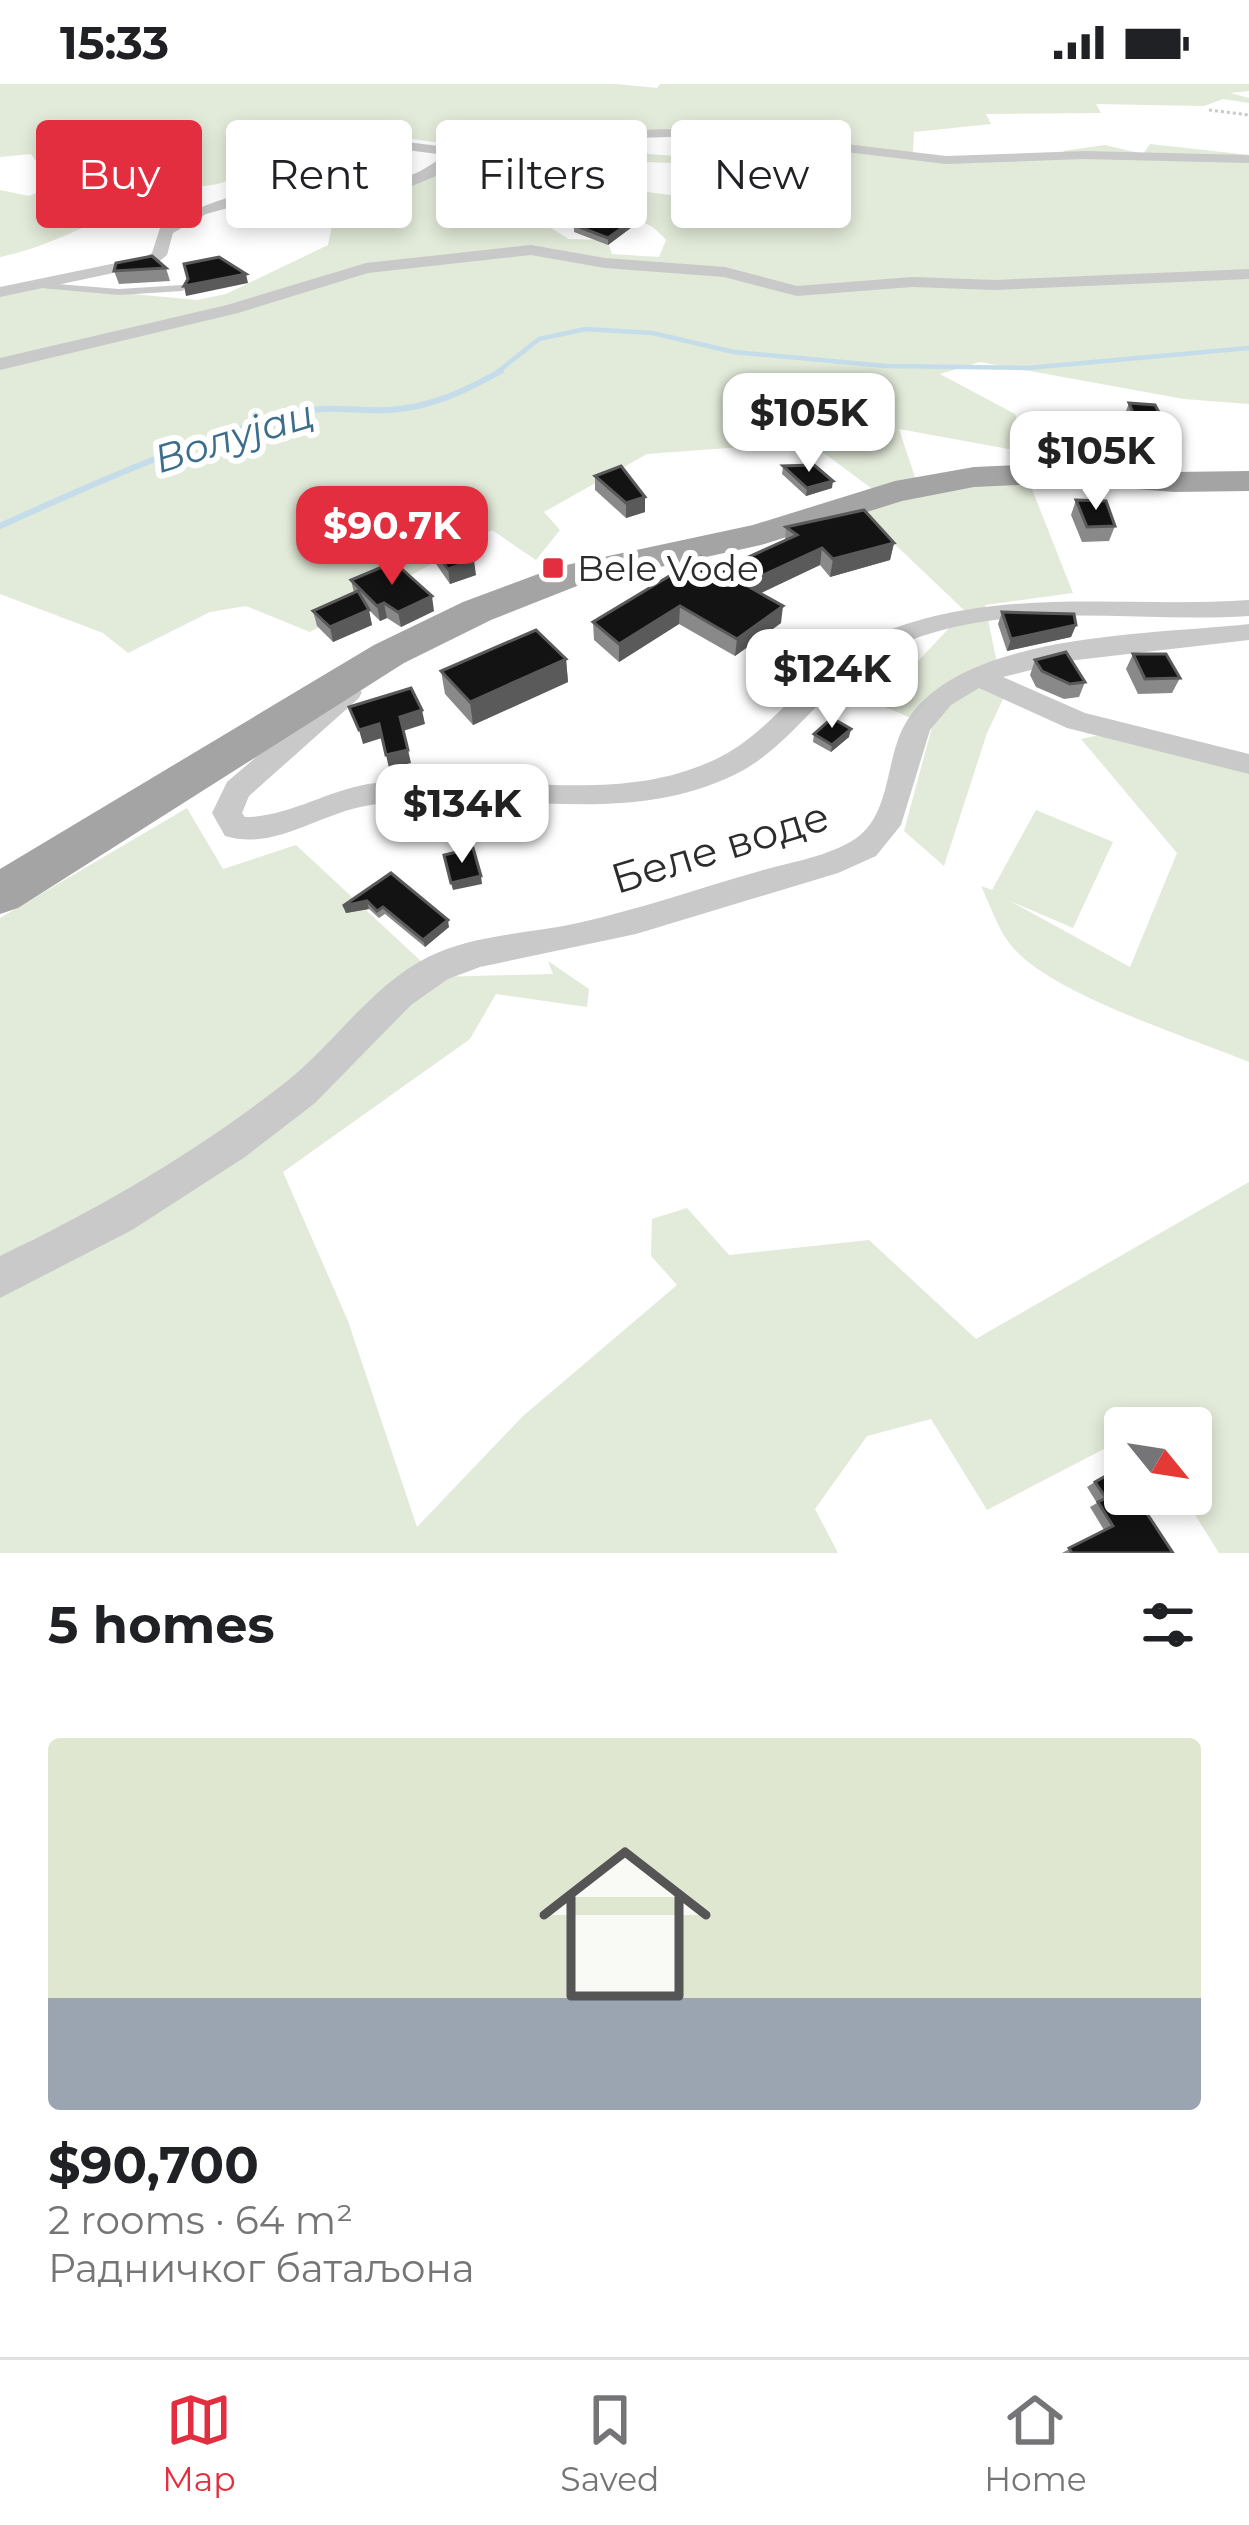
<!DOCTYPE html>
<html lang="en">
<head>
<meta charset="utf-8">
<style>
  :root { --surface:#fff; --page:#f6f6f6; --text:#202124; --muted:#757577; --line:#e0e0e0; --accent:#e32e3f }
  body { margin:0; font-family:Montserrat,sans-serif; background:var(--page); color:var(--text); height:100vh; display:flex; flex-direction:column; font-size:45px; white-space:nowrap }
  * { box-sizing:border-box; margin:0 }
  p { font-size:39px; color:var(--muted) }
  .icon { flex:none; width:66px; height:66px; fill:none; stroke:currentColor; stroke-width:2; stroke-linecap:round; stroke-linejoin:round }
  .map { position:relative; height:1469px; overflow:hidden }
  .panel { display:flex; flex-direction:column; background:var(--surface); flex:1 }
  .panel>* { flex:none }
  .guide { position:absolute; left:36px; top:36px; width:1179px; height:108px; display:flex; gap:24px }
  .needle { width:78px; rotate:120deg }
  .controls { position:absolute; left:1104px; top:1323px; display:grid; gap:24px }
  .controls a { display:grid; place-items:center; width:108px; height:108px; border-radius:12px; background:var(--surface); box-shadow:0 6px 18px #0003; font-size:60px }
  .price { position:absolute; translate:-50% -102px; padding:0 27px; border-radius:24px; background:#fff; color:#222; font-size:39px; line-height:78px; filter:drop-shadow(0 3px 6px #0008) }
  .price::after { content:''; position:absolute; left:50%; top:72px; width:36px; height:27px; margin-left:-18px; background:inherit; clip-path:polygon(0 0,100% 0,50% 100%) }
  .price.active { background:var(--accent); color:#fff }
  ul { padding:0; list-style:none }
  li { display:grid; align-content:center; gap:24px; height:636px; padding:0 48px }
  li span { display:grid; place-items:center; height:372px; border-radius:12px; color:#555 }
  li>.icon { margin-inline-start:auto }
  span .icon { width:216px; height:216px; fill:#fffc; stroke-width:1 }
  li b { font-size:51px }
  h2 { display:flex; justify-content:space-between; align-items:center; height:144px; padding:0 48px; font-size:51px }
  .pill { padding:0 42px; border-radius:12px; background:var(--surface); box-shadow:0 6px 18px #0003; font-size:42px; line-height:108px }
  .pill.active { background:var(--accent); color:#fff }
  .status { display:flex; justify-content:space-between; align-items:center; height:84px; padding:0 60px; background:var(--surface); direction:ltr }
  .status svg { height:33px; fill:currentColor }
  .tabs { display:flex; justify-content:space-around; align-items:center; height:168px; border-top:3px solid var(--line); background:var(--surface); font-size:33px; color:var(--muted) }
  .tabs a { display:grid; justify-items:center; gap:6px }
  .tabs .active { color:var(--accent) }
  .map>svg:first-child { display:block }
</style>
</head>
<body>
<div class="status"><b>15:33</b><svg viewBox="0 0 49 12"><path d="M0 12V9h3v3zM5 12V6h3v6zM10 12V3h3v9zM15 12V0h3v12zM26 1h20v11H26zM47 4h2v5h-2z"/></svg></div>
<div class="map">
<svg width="1249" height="1469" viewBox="0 0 1249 1469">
  <rect width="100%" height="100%" fill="#fff"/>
  <path fill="#e2ead9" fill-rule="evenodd" d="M0 0H617L657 4 660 0H1249V7L1230 9 1249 14V19L1223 15 1204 22 1096 20 1101 29 986 30 991 40 914 48 913 69 988 78 1069 72 1063 67 1105 61 1143 70 1150 60 1249 71V320L1184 315 980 278 940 290 1015 330 1031 369 899 345 915 393 1030 400 1073 509 985 521 1004 613 987 649 944 782 904 747 932 643 878 620 965 527 864 431 875 407 809 358 647 370 544 428 560 446 536 476 492 446 310 548 246 522 210 528 128 569 103 549 0 510V208L26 200 197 216 226 210 328 161 332 141 373 132 382 121 356 115 408 91 428 94 467 62 395 53 354 79 374 84 360 88 245 86C222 106 203 99 176 107 115 123 63 160 0 173V106L29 112 39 108 47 93 31 70 0 73ZM717 50 745 52 760 61 816 69 797 110 761 123 518 91 494 83 490 71 480 66 553 56 628 70 624 77 670 79 675 72 648 70 631 54ZM568 124C602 128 643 127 666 156L659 173 612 170 607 156 569 155 546 141Z
    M1100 651 1249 678V978C1189 953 1047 909 1010 860 997 844 990 820 981 802L992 806 1036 726 1113 758 1073 844 1010 817 1130 883 1177 769 1081 655Z
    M187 724 223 785 296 761 438 893 553 890 548 877 589 905 587 923 496 910 470 955 283 1088 348 1237 417 1443 523 1332 677 1201 651 1172 652 1135 687 1124 729 1171 869 1156 976 1255 1249 1098V1469H1219L1182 1410H1191V1344H1125V1354L987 1426 931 1335 867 1352 815 1425 838 1469H0V834Z"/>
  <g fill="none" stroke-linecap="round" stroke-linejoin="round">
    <path stroke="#c5dcea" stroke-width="4.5" d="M495 290 539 255 585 245 652 249 734 268 886 282 1027 284 1249 264"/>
    <path stroke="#c5dcea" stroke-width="6" d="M0 442C97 398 195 354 299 328 331 321 358 328 390 326 432 323 465 307 501 287"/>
    <path stroke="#c9c9c9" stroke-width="3" stroke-dasharray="3 3" stroke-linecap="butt" d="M1209 26 1249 31"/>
    <path fill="#c9c9c9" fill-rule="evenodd" d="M33 198 119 205 182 201 186 204 182 207 119 211 30 203 29 201Z"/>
    <path fill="#c9c9c9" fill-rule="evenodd" d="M259 39 454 64 513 49 711 44 946 72 1084 67 1249 71V79L1084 75 946 80 711 52 513 57 470 64 434 93 397 108 336 117 257 116 206 130 173 149 167 171 156 180 0 213V203L145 173 152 169 160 144C190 127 222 112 257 108 329 99 381 120 445 71L254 46Z
      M531 161 605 174 725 183 797 202 912 193 995 196 1249 185V195L995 206 912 203 797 212 724 193 605 184 531 171 368 189 238 229 0 286V274L227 221 366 179Z
      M1249 516V532C1144 539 1034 518 932 549 906 557 879 567 858 584 815 617 784 667 734 691 615 748 490 700 365 722 319 730 274 767 225 752L212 729 227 698 339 602 349 599 362 608 359 614 249 712 242 729 245 733C288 733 326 707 368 700 482 683 603 726 712 677 763 655 795 605 838 572 860 556 887 546 913 538 1023 505 1136 524 1249 516Z
      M1249 540V556L1068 577 1003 593 1085 629 1249 670V690L1067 644 979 604 951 621 930 646 901 741 876 772 838 789 636 850 480 883 448 895 411 921 315 1019 245 1073 132 1146 0 1214V1172C101 1124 198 1067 286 998 335 959 371 902 428 873 474 850 528 850 578 839 640 825 700 804 760 787 791 778 827 773 855 755 891 731 885 677 904 642 955 547 1156 551 1249 540Z"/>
    <path fill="#a4a4a4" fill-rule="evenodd" d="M1059 379 1175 388 1249 387V407L1175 408 1059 399 974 403 902 417 761 461 582 500 491 536 404 579 18 824 0 830V785L374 561 463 518 557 483 753 441 895 397 974 383Z"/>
  </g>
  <path fill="#898989" d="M636 134V140L608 161 574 148V141Z
    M166 184 170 197 119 200 114 187Z
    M1129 319 1177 362 1174 369 1144 368 1126 327Z
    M783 382 832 404 806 412 782 390Z
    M595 392 645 428 626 434 595 406Z
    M1076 416 1115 442 1109 457 1082 458 1071 431Z
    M786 443 894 459 890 476 830 493 820 481 761 509 781 539 735 572 679 540 619 578 594 556 593 538 720 486 785 457Z
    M425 452 476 491 450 500 427 467Z
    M351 496 434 527 401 543 387 534 380 537 368 525 372 541 333 558 317 542 313 527 354 509Z
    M1002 528 1076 541 1071 553 1007 567 998 540Z
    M1133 570 1180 594 1172 609 1138 610 1126 585Z
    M566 575 568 598 473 641 445 610 441 587Z
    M1035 576 1085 598 1079 613 1064 615 1036 603 1030 591Z
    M814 650 849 653 831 668 813 658Z
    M391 789 449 843 425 863 385 830 379 834 369 825 346 829 343 822Z
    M1095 1398 1173 1469H1062L1104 1446 1090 1423 1097 1419 1087 1403Z"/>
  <path fill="#5a5a5a" d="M636 134V140L608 161V154Z
    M246 190 248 199 186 212 184 202Z
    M833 397 832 404 806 412 807 404Z
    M645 413V428L626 434V419Z
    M894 459 890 476 830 493 833 475Z
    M822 464 820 481 742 518 744 500Z
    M474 476 476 491 450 500 448 485Z
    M432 512 434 527 401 543 398 528Z
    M384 519 387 534 380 537 377 522Z
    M680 522 679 540 619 578V560Z
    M783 522 781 539 735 572 737 555Z
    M369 526 372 541 333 558 330 543Z
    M1076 541 1071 553 1007 567 1011 555Z
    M566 575 568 598 473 641 470 618Z
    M422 626 425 640 403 647 400 633Z
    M379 640 382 654 363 660 359 646Z
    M851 645 849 653 831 668 832 661Z
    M408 666 411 679 389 684 386 671Z
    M481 792 482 800 453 806 451 799Z
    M367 817 369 825 346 829 343 822Z
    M448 836 449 843 425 863 423 856Z"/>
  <path fill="#131313" stroke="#5a5a5a" stroke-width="3" d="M607 128 636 134 608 154 574 141Z
    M152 172 166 184 114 187 116 179Z
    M219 173 246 190 184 202 188 195 184 180Z
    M1129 319 1155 321 1177 362 1147 361Z
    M814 381 833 397 807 404 783 382Z
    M621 382 645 413 626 419 595 392Z
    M1076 416 1106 417 1115 442 1087 443Z
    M864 426 894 459 833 475 822 464 744 500 783 522 737 555 680 522 619 560 593 538 701 473 720 486 797 451 786 443Z
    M451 444 474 476 448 485 425 452Z
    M394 478 432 512 398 528 384 519 377 522 351 496Z
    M358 507 369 526 330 543 313 527Z
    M1002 528 1074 530 1076 541 1011 555Z
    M536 546 566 575 470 618 441 587Z
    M1066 568 1085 598 1070 600 1042 587 1035 576Z
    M1133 570H1166L1180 594 1145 595Z
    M411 604 422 626 400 633 408 666 386 671 379 640 359 646 349 623Z
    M832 634 851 645 832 661 814 650Z
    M473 764 481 792 451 799 444 771Z
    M391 789 448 836 423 856 383 823 377 827 367 817 343 822Z
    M1118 1385 1125 1396V1410H1134L1173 1469H1072L1069 1464 1113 1442 1098 1418 1106 1414 1095 1398Z"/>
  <rect fill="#e32e3f" stroke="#fff" stroke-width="4.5" x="541" y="472" width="24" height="24" rx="6"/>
  <g text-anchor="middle" stroke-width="12" stroke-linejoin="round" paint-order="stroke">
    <g font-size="36" fill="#2c2c2c" stroke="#fff" text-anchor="start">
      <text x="577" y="497">Bele Vode</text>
    </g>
    <g font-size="39" font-style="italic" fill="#3c6e8c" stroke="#fff">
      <text transform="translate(234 352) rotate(-17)" y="14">Волујац</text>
    </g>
    <g font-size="42" fill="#2c2c2c" stroke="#fff">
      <text transform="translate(720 763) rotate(-17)" y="15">Беле воде</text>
    </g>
  </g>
</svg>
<div class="controls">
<a><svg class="needle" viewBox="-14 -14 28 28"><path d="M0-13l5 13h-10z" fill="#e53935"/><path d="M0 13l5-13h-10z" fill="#757577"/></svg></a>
</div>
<b class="price" style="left:809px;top:391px">$105K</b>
<b class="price" style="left:1096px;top:429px">$105K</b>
<b class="price active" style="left:392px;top:504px">$90.7K</b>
<b class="price" style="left:832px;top:647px">$124K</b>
<b class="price" style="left:462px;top:782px">$134K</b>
<div class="guide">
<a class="pill active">Buy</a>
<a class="pill">Rent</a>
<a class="pill">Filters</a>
<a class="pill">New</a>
</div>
</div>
<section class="panel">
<h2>5 homes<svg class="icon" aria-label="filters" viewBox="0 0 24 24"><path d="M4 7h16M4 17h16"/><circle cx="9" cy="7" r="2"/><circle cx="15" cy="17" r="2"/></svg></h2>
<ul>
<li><span style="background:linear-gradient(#dfe7d0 70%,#9aa5b1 0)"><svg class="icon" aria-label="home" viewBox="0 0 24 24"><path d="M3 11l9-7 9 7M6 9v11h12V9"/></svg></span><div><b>$90,700</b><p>2 rooms · 64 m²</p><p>Радничког батаљона</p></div></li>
</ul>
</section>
<nav class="tabs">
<a class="active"><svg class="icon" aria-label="map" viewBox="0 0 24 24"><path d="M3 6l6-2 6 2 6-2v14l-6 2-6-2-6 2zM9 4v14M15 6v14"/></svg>Map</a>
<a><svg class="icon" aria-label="saved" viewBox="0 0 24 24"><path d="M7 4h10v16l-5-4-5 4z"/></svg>Saved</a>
<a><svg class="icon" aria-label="home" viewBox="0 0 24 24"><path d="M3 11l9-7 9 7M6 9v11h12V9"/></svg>Home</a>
</nav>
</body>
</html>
